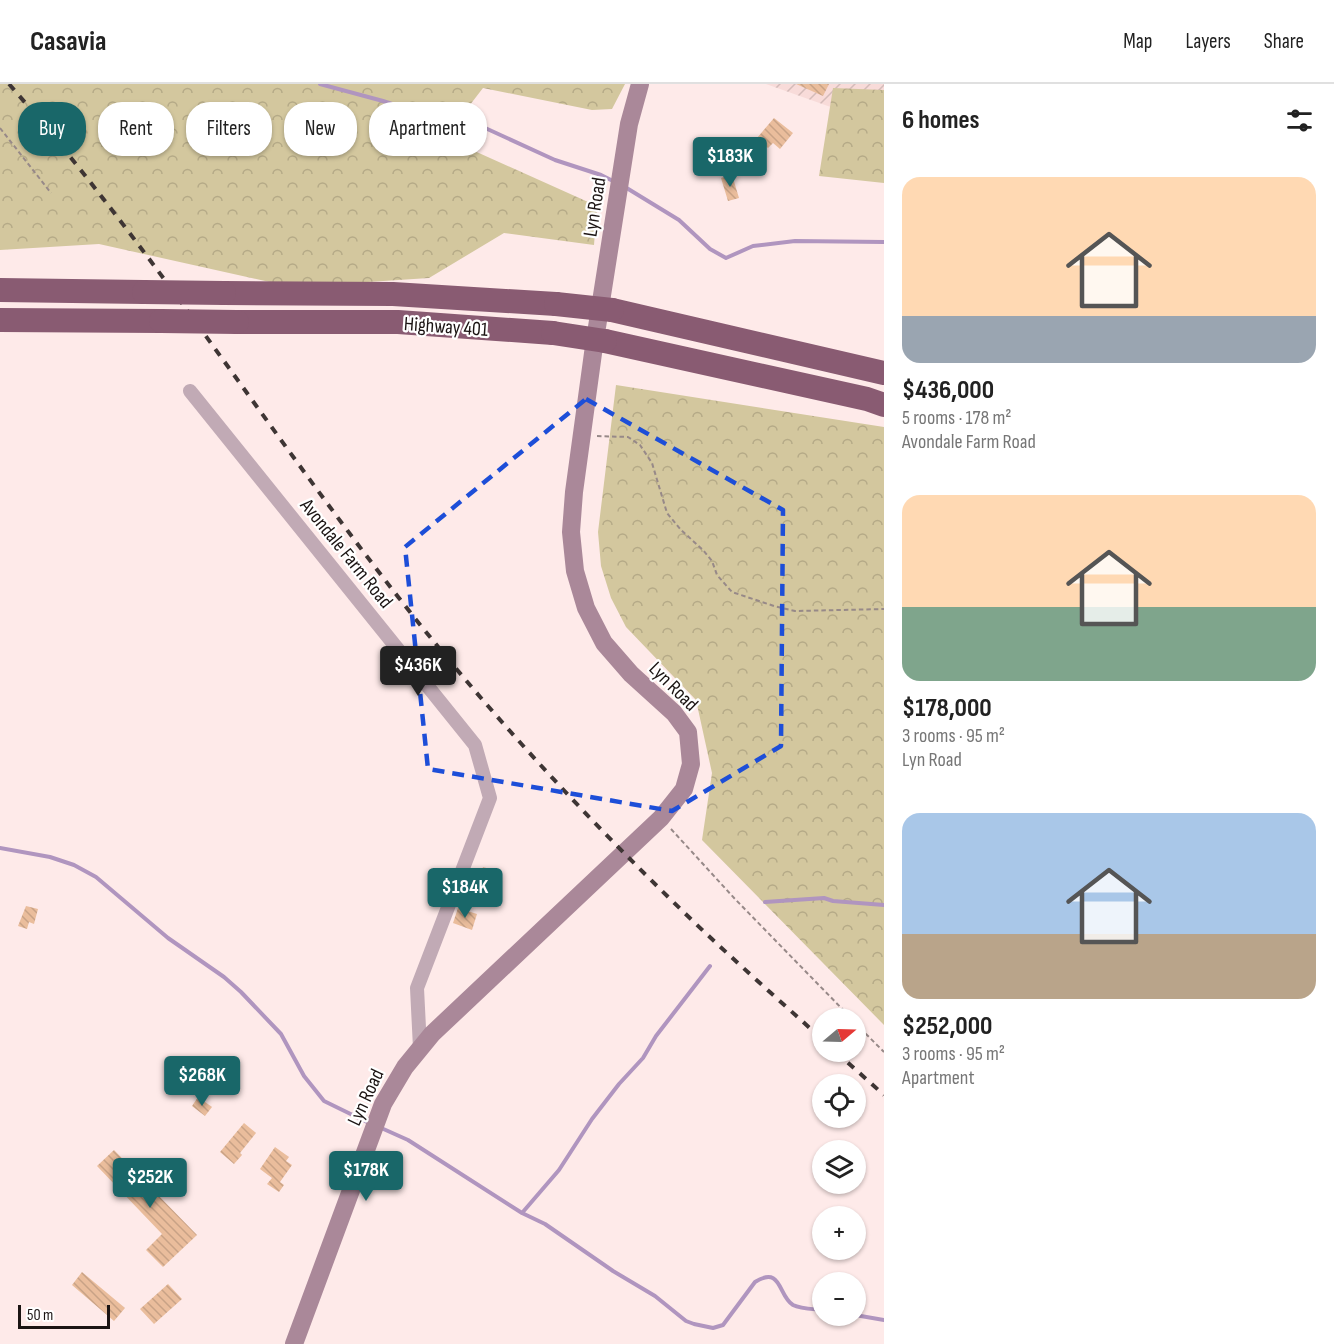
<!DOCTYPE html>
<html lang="en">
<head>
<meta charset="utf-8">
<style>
  :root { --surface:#fff; --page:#f6f6f6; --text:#222; --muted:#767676; --line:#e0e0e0; --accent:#196769 }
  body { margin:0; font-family:"Sofia Sans Condensed",sans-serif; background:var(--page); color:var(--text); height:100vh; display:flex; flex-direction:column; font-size:22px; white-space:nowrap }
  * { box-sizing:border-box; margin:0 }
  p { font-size:20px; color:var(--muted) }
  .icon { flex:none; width:33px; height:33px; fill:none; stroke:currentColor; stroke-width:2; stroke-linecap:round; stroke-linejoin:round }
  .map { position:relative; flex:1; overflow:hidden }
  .sheet { display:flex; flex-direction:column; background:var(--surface); width:450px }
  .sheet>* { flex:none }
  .banner { position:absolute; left:18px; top:18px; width:570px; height:54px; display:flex; gap:12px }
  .needle { width:39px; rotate:71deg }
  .tools { position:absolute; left:812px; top:924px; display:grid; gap:12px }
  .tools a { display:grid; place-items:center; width:54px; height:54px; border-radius:50%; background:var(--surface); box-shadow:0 2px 4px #0004; font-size:30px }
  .scale { position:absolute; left:18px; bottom:15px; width:92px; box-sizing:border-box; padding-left:6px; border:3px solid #1b1413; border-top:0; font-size:16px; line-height:21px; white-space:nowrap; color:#1b1413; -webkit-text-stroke:4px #fff; paint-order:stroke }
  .price { position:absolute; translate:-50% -51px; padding:0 14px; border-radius:6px; background:var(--accent); color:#fff; font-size:20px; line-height:39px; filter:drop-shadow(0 2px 3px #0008) }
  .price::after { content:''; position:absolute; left:50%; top:36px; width:18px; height:14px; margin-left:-9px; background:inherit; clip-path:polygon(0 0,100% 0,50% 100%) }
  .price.active { background:#222; color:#fff }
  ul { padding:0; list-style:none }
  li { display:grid; align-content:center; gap:12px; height:318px; padding:0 18px }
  li span { display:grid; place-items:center; height:186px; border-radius:18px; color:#555 }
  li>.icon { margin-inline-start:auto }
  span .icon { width:108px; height:108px; fill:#fffc; stroke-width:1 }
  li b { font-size:26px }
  h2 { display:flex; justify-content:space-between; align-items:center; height:72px; padding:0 18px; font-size:26px }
  .tag { padding:0 21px; border-radius:24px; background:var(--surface); box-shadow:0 2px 4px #0004; font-size:21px; line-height:54px }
  .tag.active { background:var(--accent); color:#fff }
  header { display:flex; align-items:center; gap:36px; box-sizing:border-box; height:84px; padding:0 30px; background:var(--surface); border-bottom:2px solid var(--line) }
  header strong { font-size:28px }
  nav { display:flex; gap:33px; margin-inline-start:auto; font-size:21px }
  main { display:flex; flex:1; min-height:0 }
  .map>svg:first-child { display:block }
</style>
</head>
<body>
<header>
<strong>Casavia</strong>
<nav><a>Map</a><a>Layers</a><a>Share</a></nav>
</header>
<main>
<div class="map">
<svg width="884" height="1260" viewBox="0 0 884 1260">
  <defs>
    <pattern id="industrial-furrows" width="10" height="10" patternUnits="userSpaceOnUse" patternTransform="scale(1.5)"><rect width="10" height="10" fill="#f8dbd9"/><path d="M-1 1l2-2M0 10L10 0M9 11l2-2" fill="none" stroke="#d4bbb9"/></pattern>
    <pattern id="forest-crowns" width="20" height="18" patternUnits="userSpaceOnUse" patternTransform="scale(1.5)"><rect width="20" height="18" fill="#d3c79e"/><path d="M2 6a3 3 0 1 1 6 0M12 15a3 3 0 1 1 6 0" fill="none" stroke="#b5aa87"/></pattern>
    <pattern id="building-back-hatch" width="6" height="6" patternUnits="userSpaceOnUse" patternTransform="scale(1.5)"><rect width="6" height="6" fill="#eabd9c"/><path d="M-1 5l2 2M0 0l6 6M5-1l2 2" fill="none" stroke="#c8a286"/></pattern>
  </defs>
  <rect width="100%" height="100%" fill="#feeae9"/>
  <path fill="url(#industrial-furrows)" d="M766 0H884V42Z"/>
  <path fill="url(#forest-crowns)" d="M0 0H625L612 25 592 26 483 4 466 26 470 65 597 122 594 161 504 149 429 194 292 203 99 160 0 166Z
    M833 4 884 6V99L819 92Z
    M616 301 884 343V941L702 756 712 689 696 616 626 543 611 514 601 482 598 448Z"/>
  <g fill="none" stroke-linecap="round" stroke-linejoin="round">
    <path stroke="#b095bf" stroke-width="4" d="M320 0 383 17 419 29 483 43 555 76 601 91 613 97
      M625 103 679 136 710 165 726 174 753 162 795 157 884 158
      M0 764 50 773 74 781 96 793 168 854 224 893 241 908 281 950 304 992 324 1017 369 1039
      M765 818 824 814 833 817 884 821
      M379 1043 408 1056 522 1129 545 1140 613 1187 655 1212 686 1237 694 1240 713 1244 723 1241 755 1198C782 1181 778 1212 793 1221 801 1225 814 1225 822 1226
      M522 1129 559 1086 592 1035 619 1000 643 974 656 952 710 882
      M855 1231 884 1236"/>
  </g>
  <path fill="url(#building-back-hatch)" d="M796 0H829L823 12Z
    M774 34 793 49 780 65 773 59 768 64 757 54Z
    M732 91 739 114 728 117 721 94Z
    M483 783 502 789 497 806 478 800Z
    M26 822 38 825 34 840 29 838 27 845 18 842Z
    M458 824 477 830 472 846 453 839Z
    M198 1013 212 1023 205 1032 192 1022Z
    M244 1039 256 1049 240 1069 242 1071 234 1080 220 1068Z
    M275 1063 289 1073 286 1077 292 1081 280 1098 284 1101 279 1108 267 1100 272 1094 260 1085Z
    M114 1066 197 1151 163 1183 146 1166 162 1150 97 1082Z
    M82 1188 125 1224 114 1237 72 1201Z
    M168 1200 182 1215 154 1240 140 1225Z"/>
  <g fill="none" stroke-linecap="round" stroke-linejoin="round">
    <path stroke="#978988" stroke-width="2" stroke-dasharray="4.5 3" stroke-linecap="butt" d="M0 44 51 109
      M597 352 628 353 640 361 652 379 667 429 681 446 703 466 712 477 717 491 732 508 774 522 795 527 884 525
      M671 745 735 815 851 934
      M855 939 884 968"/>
    <path stroke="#c1aab5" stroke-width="14" d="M190 307 475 661 490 714 417 904 420 964"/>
    <path stroke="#a89" stroke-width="18" d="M294 1260 383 1020 405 983 432 950 661 734 684 705 691 680 688 648 674 629 631 590 604 559 586 524 575 487 571 448 574 408 594 262 629 40 640 0"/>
    <path stroke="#895b72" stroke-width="24" d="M0 206 144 208
      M224 209 393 210 556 220
      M612 226 884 289
      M0 236 161 237
      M237 238H398L553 249
      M605 257 867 315 884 321"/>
    <path stroke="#3e3534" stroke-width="4" stroke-dasharray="8 8" stroke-linecap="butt" d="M9 0C155 167 273 355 410 528 498 639 594 742 696 840 737 879 780 917 822 955
      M836 968 884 1011"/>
    <path stroke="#895b72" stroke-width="24" d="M144 208 224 209
      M556 220 612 226
      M161 237 237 238
      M553 249 605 257"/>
  </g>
  <path fill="none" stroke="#1d4ed8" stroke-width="4.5" stroke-dasharray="12 8" stroke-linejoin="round" d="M586 315 783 426 781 662 672 727 428 685 405 463Z"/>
  <g text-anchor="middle" stroke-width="4.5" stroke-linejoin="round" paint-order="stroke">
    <g font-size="20" fill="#1b1413" stroke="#fff">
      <text transform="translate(594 123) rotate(-81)" y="7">Lyn Road</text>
      <text transform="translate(446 242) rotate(4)" y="7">Highway 401</text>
      <text transform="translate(347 469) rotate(51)" y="7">Avondale Farm Road</text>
      <text transform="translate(674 602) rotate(45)" y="7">Lyn Road</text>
      <text transform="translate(365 1013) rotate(-65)" y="7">Lyn Road</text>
    </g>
  </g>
</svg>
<div class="tools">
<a><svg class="needle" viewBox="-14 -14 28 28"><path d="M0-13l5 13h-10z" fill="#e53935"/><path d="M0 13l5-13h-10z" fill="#767676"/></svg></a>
<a><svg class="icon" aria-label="locate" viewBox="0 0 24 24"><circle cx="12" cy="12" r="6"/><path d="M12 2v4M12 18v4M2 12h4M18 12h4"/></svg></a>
<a><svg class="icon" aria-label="layers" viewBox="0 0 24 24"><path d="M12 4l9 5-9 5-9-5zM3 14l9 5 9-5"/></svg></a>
<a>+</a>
<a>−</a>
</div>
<div class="scale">50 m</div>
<b class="price" style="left:730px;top:104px">$183K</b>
<b class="price active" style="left:418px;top:613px">$436K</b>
<b class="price" style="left:465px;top:835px">$184K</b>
<b class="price" style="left:202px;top:1023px">$268K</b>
<b class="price" style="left:366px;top:1118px">$178K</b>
<b class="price" style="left:150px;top:1125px">$252K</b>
<div class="banner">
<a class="tag active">Buy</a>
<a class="tag">Rent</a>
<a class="tag">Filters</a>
<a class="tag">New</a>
<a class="tag">Apartment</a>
</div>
</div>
<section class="sheet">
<h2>6 homes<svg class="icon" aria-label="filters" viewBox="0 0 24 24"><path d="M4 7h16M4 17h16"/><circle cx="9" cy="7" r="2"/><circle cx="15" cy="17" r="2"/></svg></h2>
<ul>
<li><span style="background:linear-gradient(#ffd9b3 75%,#9aa5b1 0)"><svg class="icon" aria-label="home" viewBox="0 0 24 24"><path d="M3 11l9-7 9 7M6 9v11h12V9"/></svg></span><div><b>$436,000</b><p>5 rooms · 178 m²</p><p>Avondale Farm Road</p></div></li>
<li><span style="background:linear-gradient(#ffd9b3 60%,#7fa58c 0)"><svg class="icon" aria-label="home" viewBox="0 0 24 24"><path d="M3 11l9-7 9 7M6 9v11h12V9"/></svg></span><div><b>$178,000</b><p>3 rooms · 95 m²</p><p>Lyn Road</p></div></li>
<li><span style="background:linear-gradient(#a9c7e8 65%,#b9a48a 0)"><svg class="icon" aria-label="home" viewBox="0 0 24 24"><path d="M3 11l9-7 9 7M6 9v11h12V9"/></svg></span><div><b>$252,000</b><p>3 rooms · 95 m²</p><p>Apartment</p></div></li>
</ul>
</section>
</main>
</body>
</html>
